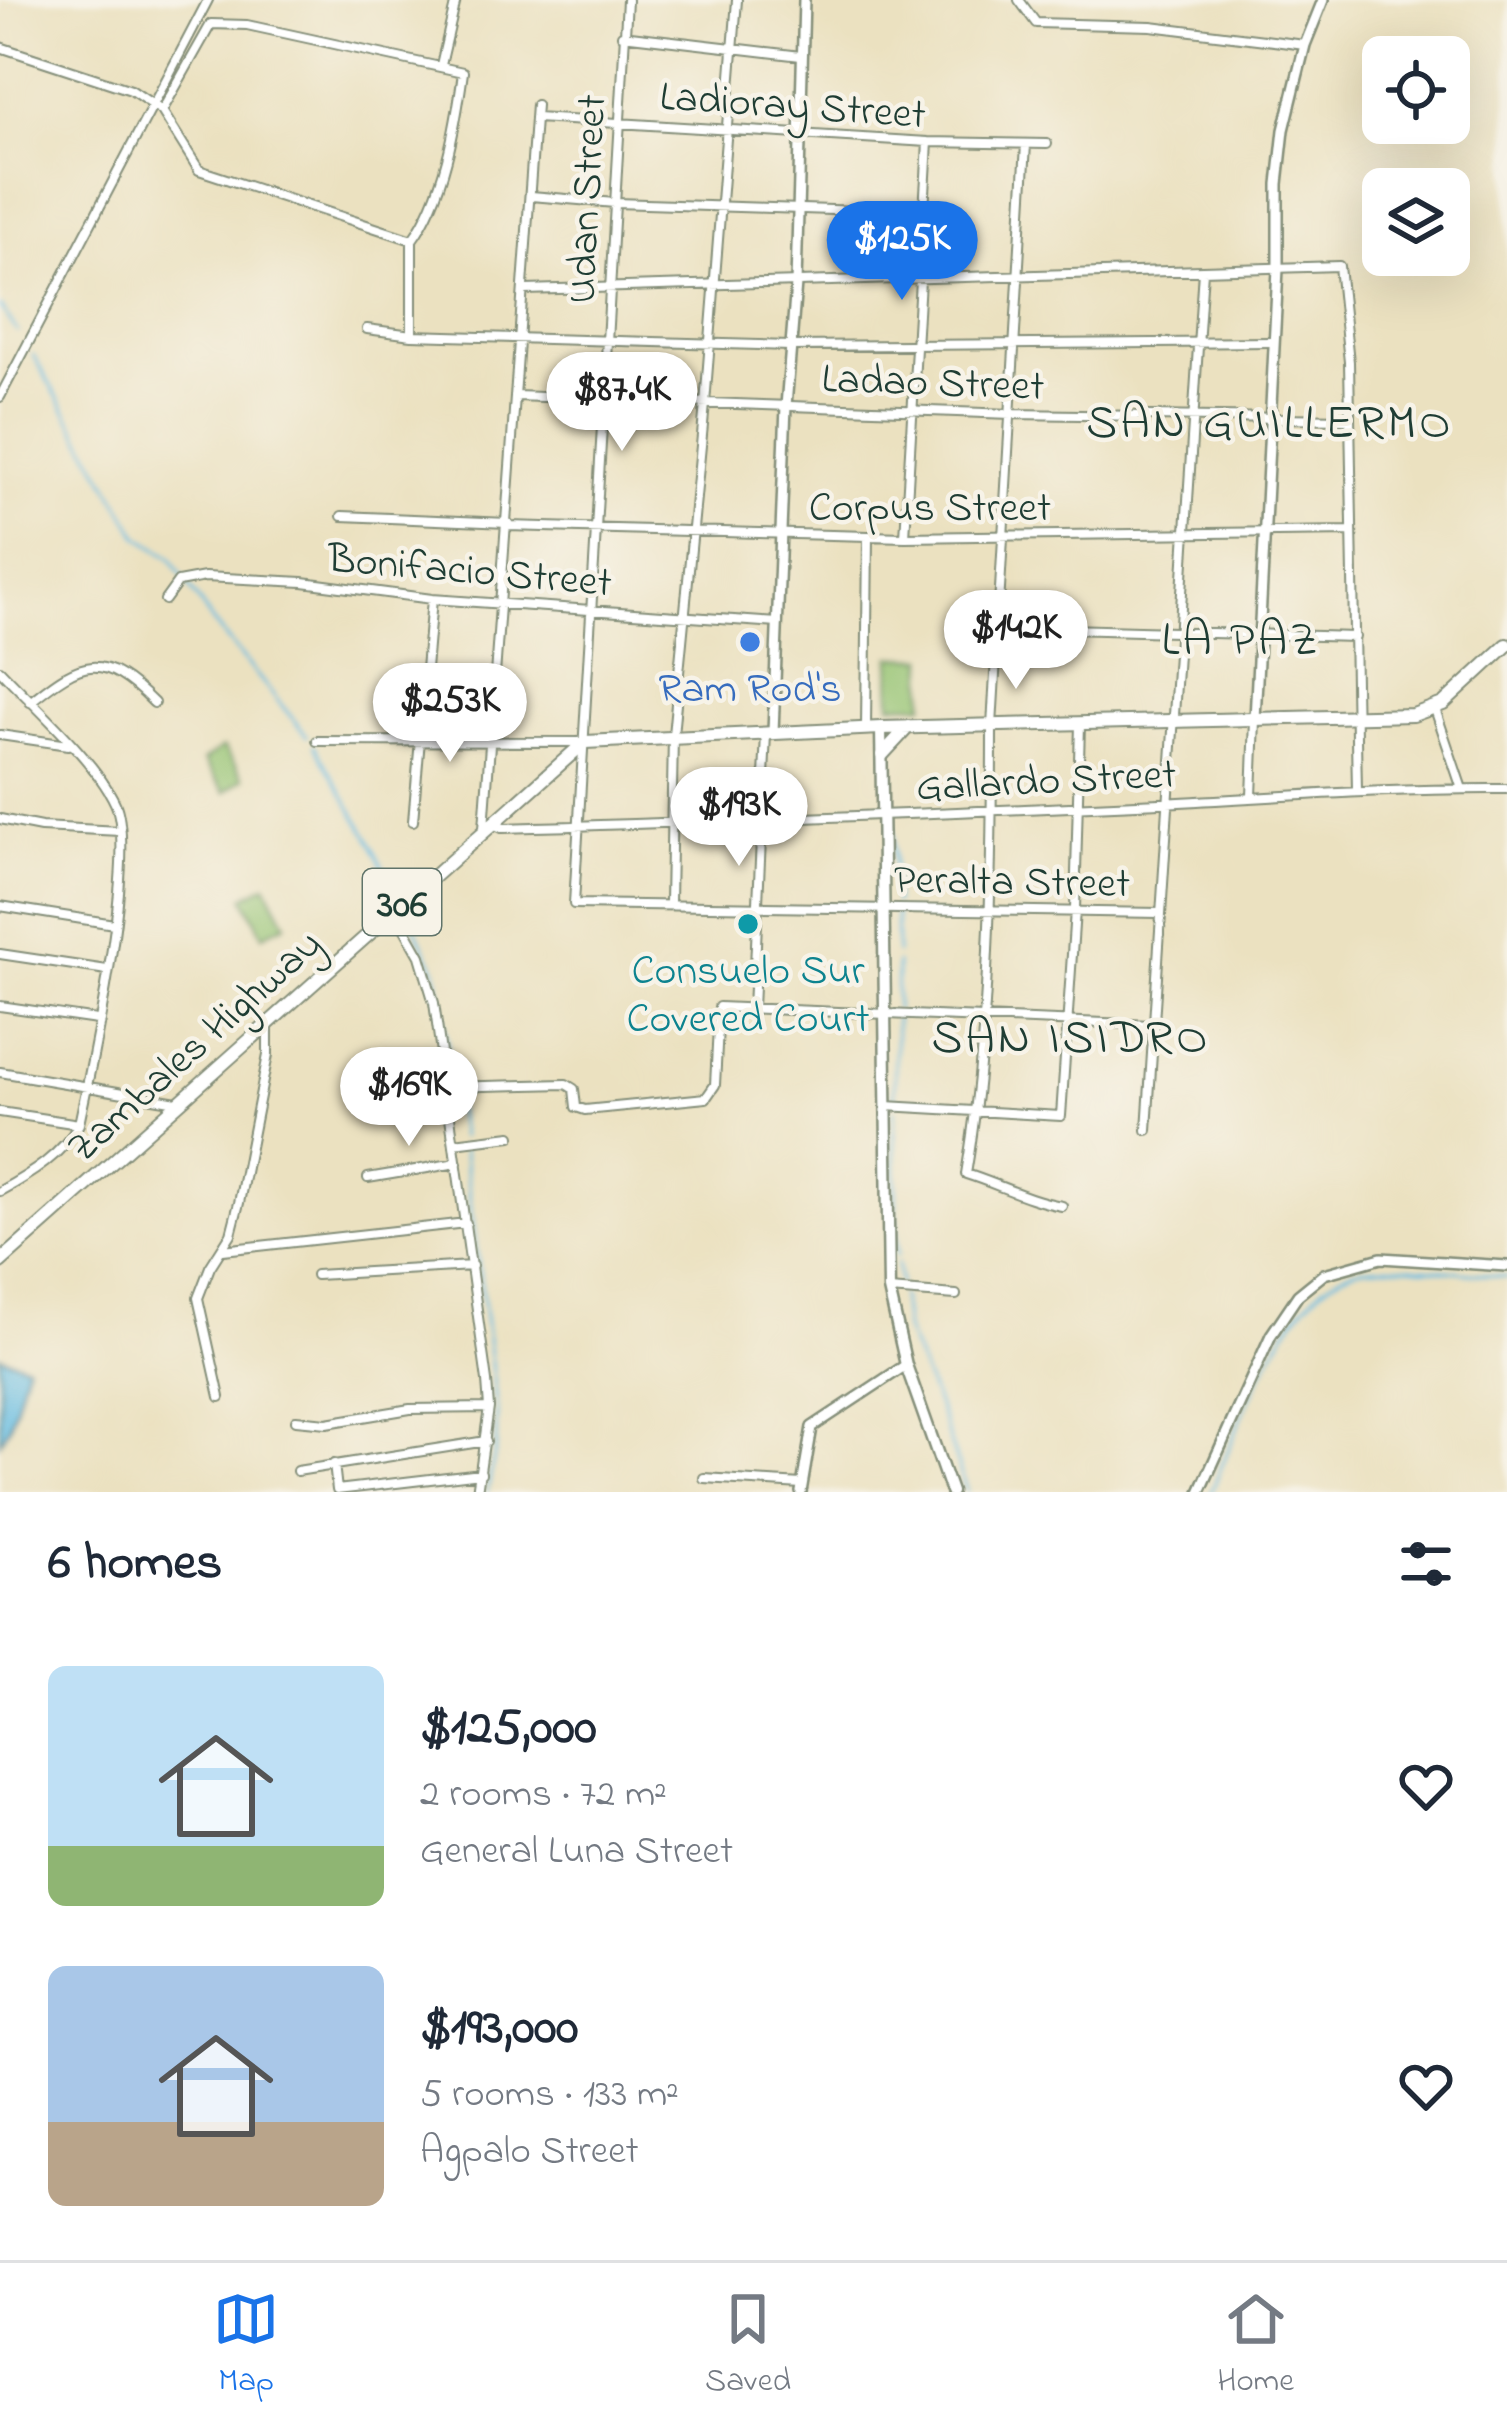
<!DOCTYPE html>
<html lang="en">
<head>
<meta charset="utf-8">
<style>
  :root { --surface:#fff; --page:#f2f2f3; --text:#1f2937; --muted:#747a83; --line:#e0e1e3; --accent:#1a73e8 }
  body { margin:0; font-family:"Indie Flower",sans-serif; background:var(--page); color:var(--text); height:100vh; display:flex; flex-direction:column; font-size:45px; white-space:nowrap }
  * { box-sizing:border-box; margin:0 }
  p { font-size:39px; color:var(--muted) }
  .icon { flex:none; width:66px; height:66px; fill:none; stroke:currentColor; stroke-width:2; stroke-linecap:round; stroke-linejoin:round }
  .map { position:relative; height:1492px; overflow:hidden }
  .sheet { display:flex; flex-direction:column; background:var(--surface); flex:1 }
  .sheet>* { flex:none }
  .buttons { position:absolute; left:1362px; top:36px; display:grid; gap:24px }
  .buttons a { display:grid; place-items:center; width:108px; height:108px; border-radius:18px; background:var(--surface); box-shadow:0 12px 48px #0002; font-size:60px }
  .price { position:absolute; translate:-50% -102px; padding:0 27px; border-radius:42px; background:#fff; color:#222; font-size:39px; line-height:78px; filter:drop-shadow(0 3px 6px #0008) }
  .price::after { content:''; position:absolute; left:50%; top:72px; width:36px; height:27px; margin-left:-18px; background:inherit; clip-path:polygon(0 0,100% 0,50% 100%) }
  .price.active { background:var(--accent); color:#fff }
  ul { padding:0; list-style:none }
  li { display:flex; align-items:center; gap:36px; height:300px; padding:0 48px }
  li span { display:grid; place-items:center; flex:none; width:336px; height:240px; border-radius:18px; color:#555 }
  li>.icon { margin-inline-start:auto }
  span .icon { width:144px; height:144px; fill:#fffc; stroke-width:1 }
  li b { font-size:51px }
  h2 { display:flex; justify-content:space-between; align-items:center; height:144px; padding:0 48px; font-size:51px }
  .menu { display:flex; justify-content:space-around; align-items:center; height:168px; border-top:3px solid var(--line); background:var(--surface); font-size:33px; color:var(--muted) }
  .menu a { display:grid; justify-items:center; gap:6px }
  .menu .active { color:var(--accent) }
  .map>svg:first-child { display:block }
</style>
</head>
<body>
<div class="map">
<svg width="1507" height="1492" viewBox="0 0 1507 1492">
  <rect width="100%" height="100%" fill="#f7f3e8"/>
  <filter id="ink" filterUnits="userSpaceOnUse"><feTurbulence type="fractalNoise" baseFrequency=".00833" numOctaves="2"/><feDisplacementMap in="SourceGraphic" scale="24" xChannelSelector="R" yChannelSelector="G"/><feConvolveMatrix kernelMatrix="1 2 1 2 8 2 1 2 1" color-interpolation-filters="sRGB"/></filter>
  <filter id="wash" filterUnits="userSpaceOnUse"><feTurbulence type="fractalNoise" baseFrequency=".004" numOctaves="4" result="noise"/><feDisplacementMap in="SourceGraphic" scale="48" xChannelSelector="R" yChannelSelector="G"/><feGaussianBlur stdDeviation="2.7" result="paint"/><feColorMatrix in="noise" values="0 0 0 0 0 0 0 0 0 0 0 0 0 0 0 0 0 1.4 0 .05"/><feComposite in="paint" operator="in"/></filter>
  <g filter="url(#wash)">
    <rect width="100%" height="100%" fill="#ebe1c0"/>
    <path fill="#95c371" stroke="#5a8052" stroke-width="3" d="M891 657 925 658 924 705 891 704Z
      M223 747 244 778 225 792 203 761Z
      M266 885 286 924 263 935 244 897Z"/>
    <path fill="#64bbe1" stroke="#427c8a" stroke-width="3" d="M0 1356 27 1365 10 1426 0 1442Z"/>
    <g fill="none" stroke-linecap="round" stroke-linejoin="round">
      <path stroke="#64bbe1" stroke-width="3" d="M0 306 17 331
        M33 355 138 536 170 557 212 621 307 736
        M314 745 369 838 395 892
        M893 824 895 903
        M406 909 436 971 461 1137
        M896 911 897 953
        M896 1009 897 963
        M894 1104 896 1019
        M894 1111 897 1255
        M463 1146 497 1409 496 1447 487 1492
        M897 1263 900 1284
        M901 1295 905 1330 937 1404 967 1492
        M1211 1492C1239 1427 1280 1297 1351 1271 1381 1259 1471 1274 1507 1277"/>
    </g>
  </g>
  <g filter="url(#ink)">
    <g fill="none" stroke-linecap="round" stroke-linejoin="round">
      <g stroke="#858f7a" stroke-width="12">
        <path id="minor" d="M627 0 574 904 1160 913
          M1019 0 1036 23 1151 26 1305 45
          M622 35 801 56
          M0 47 131 90 162 111 199 170 412 240V335L790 346 1274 342
          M441 65 456 0
          M162 111 211 24 247 25 463 72C456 125 444 197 412 240
          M536 118 928 142 1047 144
          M1026 144 992 726C992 870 990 1032 966 1174 998 1184 1030 1201 1062 1206
          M531 196 615 203 923 213
          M525 290 1339 266 1349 362 1357 791
          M367 329 412 335
          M516 396 1012 414 1349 419
          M0 397 208 0
          M342 516 508 523
          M508 526 905 537 1352 531
          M905 537 928 142
          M165 600 178 582 205 577 303 582 432 599 778 623
          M998 627 1355 637
          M0 670C34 706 95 760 115 803 138 853 92 1063 79 1124 62 1155 31 1174 0 1191
          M30 702C83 659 102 651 154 703
          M1435 709 1461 786
          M866 728 868 536
          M0 735 68 745
          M317 741 585 742
          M1252 796 1255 720
          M0 819 41 827 120 831
          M413 821 432 599
          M491 823 502 828C722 822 941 813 1160 803 1276 797 1391 788 1507 789
          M484 828 536 105
          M670 903 673 735 705 404 737 0
          M0 906 114 924
          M394 910 420 956 434 1003 487 1381 489 1408 477 1492
          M0 954 107 970
          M0 1006 97 1020
          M753 1008 766 734
          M0 1072 177 1102
          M446 1087 566 1084 574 1089 576 1107 585 1110 706 1098 715 1085 719 1007 1152 1025
          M886 1106 1061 1116 1075 910 1080 724
          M0 1112 79 1124
          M1147 1130 1203 270
          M454 1143 511 1136
          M368 1178 457 1163
          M223 1250 466 1223
          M316 1275 472 1266
          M889 1290 956 1295
          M220 1397 198 1298 210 1267 231 1234 239 1203 268 1055V1021
          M296 1420 327 1423 410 1409 489 1408
          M334 1464 337 1490 481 1473
          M297 1471 486 1441
          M704 1478 802 1484"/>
      </g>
      <g stroke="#858f7a" stroke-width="14">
        <path id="tertiary" d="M1255 719 1278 269V184L1284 130 1305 45 1323 0
          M773 732 786 406 796 284 804 0
          M801 1492 812 1427 906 1365
          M1200 1492 1271 1335 1298 1295 1324 1274 1381 1258 1507 1266"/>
      </g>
      <g stroke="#858f7a" stroke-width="15">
        <path id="secondary" d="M881 728 889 1290 906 1365 951 1492"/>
      </g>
      <g stroke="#858f7a" stroke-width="16">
        <path id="primary" d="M882 755 908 727
          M0 1262 585 742 881 728 1413 715 1443 704 1507 645"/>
      </g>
      <use href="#minor" stroke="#fff" stroke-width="8"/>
      <use href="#tertiary" stroke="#fff" stroke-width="9"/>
      <use href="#secondary" stroke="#fff" stroke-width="10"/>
      <use href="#primary" stroke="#fff" stroke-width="12"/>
    </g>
  </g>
  <circle fill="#3f7fe0" stroke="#f7f3e8" stroke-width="4.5" cx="750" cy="642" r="12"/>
  <circle fill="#0f9aa8" stroke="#f7f3e8" stroke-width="4.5" cx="748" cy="924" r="12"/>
  <g text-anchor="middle" stroke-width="9" stroke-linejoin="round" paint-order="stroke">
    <rect fill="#f7f3e8" stroke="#60746a" stroke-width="3" x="363" y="869" width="78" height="66" rx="9"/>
    <g font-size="39" font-weight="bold" fill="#1f3d34">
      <text x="402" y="916">306</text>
    </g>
    <g font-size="42" fill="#1f3d34" stroke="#f7f3e8">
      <text transform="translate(793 103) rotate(4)" y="15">Ladioray Street</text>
      <text transform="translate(584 199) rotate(-87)" y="15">Udan Street</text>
      <text transform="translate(933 380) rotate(2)" y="15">Ladao Street</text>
      <text x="930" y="520">Corpus Street</text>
      <text transform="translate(470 568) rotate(5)" y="15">Bonifacio Street</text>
      <text transform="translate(1046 778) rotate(-3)" y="15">Gallardo Street</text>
      <text transform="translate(1012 879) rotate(1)" y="15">Peralta Street</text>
      <text transform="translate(193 1044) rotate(-42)" y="15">Zambales Highway</text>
    </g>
    <g font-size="42" fill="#366cbe" stroke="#f7f3e8">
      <text x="750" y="701">Ram Rod's</text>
    </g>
    <g font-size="42" fill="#0d838f" stroke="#f7f3e8">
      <text x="748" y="983">Consuelo Sur<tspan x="748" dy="48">Covered Court</tspan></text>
    </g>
    <g font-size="48" letter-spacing="3" fill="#1f3d34" stroke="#f7f3e8">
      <text x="1270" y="437">SAN GUILLERMO</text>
      <text x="1241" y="654">LA PAZ</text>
      <text x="1071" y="1052">SAN ISIDRO</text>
    </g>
  </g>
</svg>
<div class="buttons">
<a><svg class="icon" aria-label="locate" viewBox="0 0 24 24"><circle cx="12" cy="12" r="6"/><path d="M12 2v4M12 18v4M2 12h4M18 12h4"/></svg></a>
<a><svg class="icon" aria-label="layers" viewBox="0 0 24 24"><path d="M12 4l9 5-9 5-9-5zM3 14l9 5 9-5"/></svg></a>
</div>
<b class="price active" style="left:902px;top:303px">$125K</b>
<b class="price" style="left:622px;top:454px">$87.4K</b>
<b class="price" style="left:1016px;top:692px">$142K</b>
<b class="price" style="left:450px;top:765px">$253K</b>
<b class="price" style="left:739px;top:869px">$193K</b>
<b class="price" style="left:409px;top:1149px">$169K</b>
</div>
<section class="sheet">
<h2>6 homes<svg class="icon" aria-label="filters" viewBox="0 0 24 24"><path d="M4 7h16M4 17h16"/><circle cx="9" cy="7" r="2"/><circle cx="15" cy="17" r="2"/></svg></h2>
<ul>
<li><span style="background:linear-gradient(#bfe0f5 75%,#8fb573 0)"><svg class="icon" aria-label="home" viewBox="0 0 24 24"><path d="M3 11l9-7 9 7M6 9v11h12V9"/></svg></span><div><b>$125,000</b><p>2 rooms · 72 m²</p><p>General Luna Street</p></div><svg class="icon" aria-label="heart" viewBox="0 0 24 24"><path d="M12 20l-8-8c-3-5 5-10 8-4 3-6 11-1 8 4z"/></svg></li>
<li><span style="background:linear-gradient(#a9c7e8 65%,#b9a48a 0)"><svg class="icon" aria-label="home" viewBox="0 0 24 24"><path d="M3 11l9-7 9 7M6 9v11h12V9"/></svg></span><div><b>$193,000</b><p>5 rooms · 133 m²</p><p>Agpalo Street</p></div><svg class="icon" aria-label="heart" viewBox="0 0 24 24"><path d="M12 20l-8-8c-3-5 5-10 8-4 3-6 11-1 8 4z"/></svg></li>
</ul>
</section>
<nav class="menu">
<a class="active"><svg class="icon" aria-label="map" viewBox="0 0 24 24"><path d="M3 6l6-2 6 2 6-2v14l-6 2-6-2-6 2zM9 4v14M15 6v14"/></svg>Map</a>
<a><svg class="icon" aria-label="saved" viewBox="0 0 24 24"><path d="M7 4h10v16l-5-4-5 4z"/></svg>Saved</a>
<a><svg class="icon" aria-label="home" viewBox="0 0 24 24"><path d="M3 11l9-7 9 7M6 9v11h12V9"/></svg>Home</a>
</nav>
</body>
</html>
